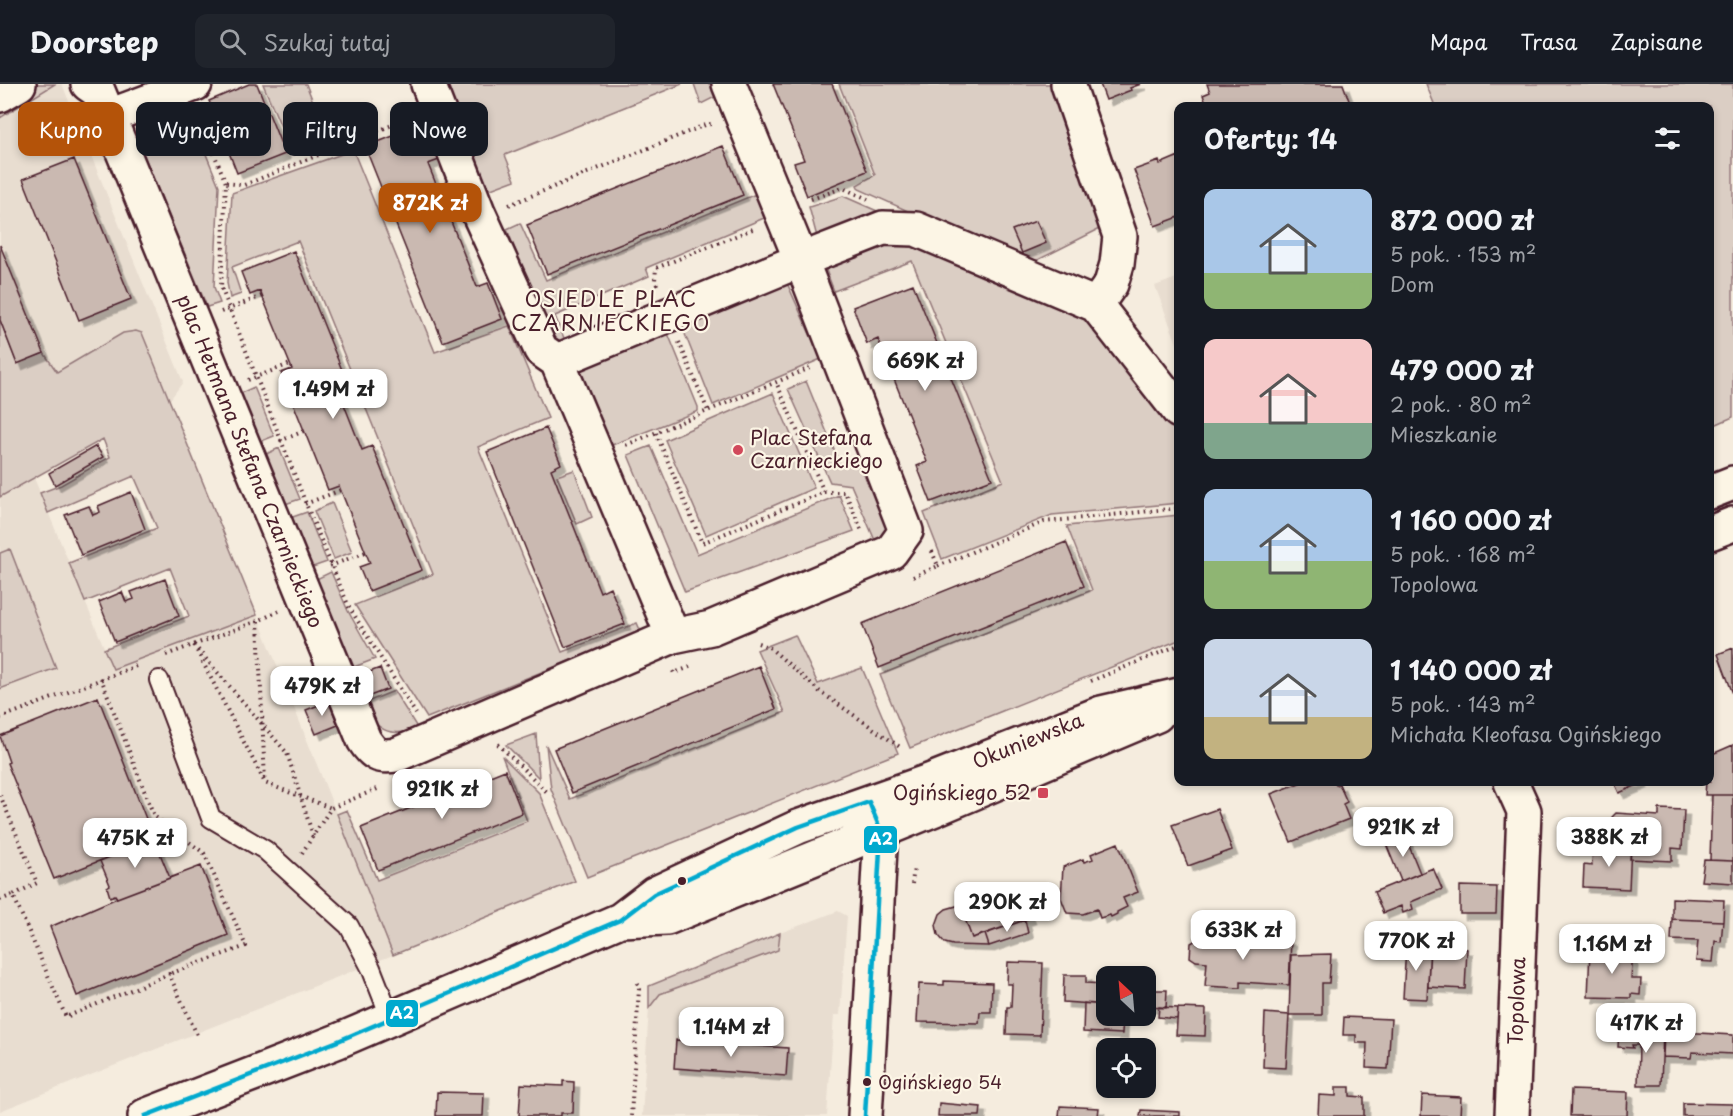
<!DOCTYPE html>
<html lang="pl">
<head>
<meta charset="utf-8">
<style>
  :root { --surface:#171b24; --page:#20242c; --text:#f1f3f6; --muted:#9ea1a6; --line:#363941; --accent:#b45309 }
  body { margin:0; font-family:"Playpen Sans",sans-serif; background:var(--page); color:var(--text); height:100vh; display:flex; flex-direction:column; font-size:22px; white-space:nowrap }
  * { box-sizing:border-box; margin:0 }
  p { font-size:20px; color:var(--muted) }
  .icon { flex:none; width:33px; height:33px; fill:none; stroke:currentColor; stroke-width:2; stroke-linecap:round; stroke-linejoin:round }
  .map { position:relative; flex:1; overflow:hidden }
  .details { position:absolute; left:1174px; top:18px; width:540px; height:684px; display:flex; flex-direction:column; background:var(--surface); border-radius:12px; box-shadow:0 3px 9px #0003 }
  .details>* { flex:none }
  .banner { position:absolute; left:18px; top:18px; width:570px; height:54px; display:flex; gap:12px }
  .needle { width:39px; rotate:334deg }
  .tools { position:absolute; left:1096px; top:882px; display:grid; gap:12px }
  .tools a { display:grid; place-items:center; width:60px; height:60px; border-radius:12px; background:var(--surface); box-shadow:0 3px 9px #0003; font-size:30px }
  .price { position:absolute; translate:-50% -51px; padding:0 14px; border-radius:12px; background:#fff; color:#222; font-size:20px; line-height:39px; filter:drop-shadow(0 2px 3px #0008) }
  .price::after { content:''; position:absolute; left:50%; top:36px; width:18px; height:14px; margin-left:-9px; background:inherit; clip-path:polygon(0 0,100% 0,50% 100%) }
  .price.active { background:var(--accent); color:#fff }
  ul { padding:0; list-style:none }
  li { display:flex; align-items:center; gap:18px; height:150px; padding:0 30px }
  li span { display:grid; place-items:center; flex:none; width:168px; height:120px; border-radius:12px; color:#555 }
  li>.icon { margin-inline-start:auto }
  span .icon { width:72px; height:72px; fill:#fffc; stroke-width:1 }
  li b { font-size:26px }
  h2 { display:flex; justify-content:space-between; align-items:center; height:72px; padding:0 30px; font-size:26px }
  .chip { padding:0 21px; border-radius:12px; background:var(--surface); box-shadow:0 3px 9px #0003; font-size:21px; line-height:54px }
  .chip.active { background:var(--accent); color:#fff }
  header { display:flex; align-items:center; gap:36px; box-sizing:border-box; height:84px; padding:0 30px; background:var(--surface); border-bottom:2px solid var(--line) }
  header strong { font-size:28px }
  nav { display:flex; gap:33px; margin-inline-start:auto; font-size:21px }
  .search { width:420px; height:54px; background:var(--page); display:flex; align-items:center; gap:15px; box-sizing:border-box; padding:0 21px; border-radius:12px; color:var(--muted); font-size:22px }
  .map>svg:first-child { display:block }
</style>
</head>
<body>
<header>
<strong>Doorstep</strong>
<div class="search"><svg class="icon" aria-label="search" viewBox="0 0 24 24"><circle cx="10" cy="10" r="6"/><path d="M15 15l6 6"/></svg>Szukaj tutaj</div>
<nav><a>Mapa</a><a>Trasa</a><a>Zapisane</a></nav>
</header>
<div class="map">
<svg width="1733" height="1032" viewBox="0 0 1733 1032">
  <defs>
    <filter id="shadow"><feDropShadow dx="5.5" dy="5.5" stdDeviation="0" flood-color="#0004"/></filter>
  </defs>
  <rect width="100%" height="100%" fill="#f5ecde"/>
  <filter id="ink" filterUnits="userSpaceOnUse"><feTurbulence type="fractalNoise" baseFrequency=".0167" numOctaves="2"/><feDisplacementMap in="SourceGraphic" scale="12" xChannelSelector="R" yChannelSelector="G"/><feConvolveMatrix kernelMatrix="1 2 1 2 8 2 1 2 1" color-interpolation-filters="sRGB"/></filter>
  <g filter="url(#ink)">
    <path fill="#e8ddd0" d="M55 0H62L183 298 169 317 142 249H123L57 288 17 280 0 236V34Z
      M1179 193V265L1155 202Z
      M34 394 113 585 257 531 393 871 0 1027V413Z
      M838 827 847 832 840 931H834L827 1032H642L649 924 660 910 778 866 780 849Z"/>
    <path fill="#dbcec4" stroke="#927678" stroke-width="1.5" d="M0 0H55L0 34Z
      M263 0H306L329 58 293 71Z
      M440 0H682L505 71 515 96 491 105 481 101Z
      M694 0H722L719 11 701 20Z
      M839 0H1064L1111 139 1028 181 859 105 857 101 875 91Z
      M1426 0H1733V333L1710 343V22H1435Z
      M184 16 219 102 214 203 220 219 207 223 130 38Z
      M353 66 435 268 509 242 548 334 478 363 562 568 637 539 641 548 427 634 355 521 433 490 298 157 232 183 241 210 230 214 227 199 232 109Z
      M756 110 764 134 646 184 649 192 555 232 566 259 552 254 532 209 507 145 520 139 546 196Z
      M843 112 884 130 817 153 809 123Z
      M915 154 1093 226 1179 340V419L1052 431 942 475 924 429 1003 397 912 177 834 207 822 176Z
      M787 199 821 275 713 321 681 240Z
      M0 236 17 279 44 269 57 288 123 249 136 247 142 249 257 531 113 585 104 565 189 532 170 484 85 518 69 479 157 444 134 392 48 429 40 409 61 401 110 373 103 355 0 413Z
      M665 242 698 323V327L612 361 607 356 581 288 582 282Z
      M806 297 841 383 860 373 890 443 877 461 851 401 830 398 788 305Z
      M254 303 274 352 259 358 239 310Z
      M773 309 814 404 706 451 665 356Z
      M651 362 697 470 839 411 854 447 685 508 628 371Z
      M279 364 300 415 282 421 262 372Z
      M574 386 592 433 577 440 557 392Z
      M332 419 352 468 334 475 314 427Z
      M307 428 327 478 307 485 287 435Z
      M1179 431V556L910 664 880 591 1092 506 1067 442Z
      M10 465 56 584 0 605V469Z
      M331 488 348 527 375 575 346 586 310 498Z
      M795 551 818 600 862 584 898 669 587 793 551 705 546 661 570 715 785 628 757 566Z
      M394 607 418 645C388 654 376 646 362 620Z
      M536 650 539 694 506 661Z
      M502 672 539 709 575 797 393 871 337 730 347 726 377 796 527 737Z
      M780 849 778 866 660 910 649 924V902Z"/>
    <path fill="#cab9b1" stroke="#4a1f2b" stroke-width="1.5" filter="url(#shadow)" d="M249 0H257L285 70 237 89 209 17Z
      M773 0H832L867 87 807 112 794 79 804 76Z
      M1100 0H1141L1130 4 1131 6 1106 16Z
      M1207 0H1343L1351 22H1207L1203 11 1210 8Z
      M424 40 439 76 428 80 477 203 488 199 502 235 443 258 365 63Z
      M723 62 743 111 547 190 527 141Z
      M1179 72V133L1155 142 1134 86 1159 77 1160 80Z
      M74 75 131 215 79 236 23 95Z
      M1036 137 1046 159 1022 169 1012 146Z
      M0 161 44 269 17 280 0 236Z
      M294 167 344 291 334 295 362 366 372 362 422 486 369 507 359 483 370 479 339 402 328 406 281 289 292 285 260 207 250 211 241 188Z
      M913 200 992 395 931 418 917 382 927 378 878 255 867 260 853 223Z
      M546 344 561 380 551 385 600 508 610 503 625 540 565 563 487 368Z
      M96 362 103 373 55 401 49 389Z
      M131 408 145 445 81 471 65 431 89 422 93 431 100 428 98 422Z
      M1066 458 1084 502 879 584 862 540Z
      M165 495 179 532 115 558 99 518 122 508 126 518 134 515 131 508Z
      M1733 564V610L1718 570Z
      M759 582 776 625 572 709 554 665Z
      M380 584 388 605 362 615 354 594Z
      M98 613 154 755 54 795 7 679 9 678 0 652Z
      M329 617 338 641 316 650 306 626Z
      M1733 661V711H1705L1706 698H1710V671Z
      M505 686 522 729 378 786 361 744Z
      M1302 698H1334L1336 701 1339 700 1347 718 1343 720 1349 735 1291 758 1271 710Z
      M1614 698H1641L1642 699 1619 709Z
      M1712 711H1733V777L1710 776Z
      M1217 725 1232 766 1188 782 1172 741Z
      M1659 725 1684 726 1682 765 1672 764V777L1630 775 1631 762 1626 761V747H1614L1611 742 1612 733 1616 729 1659 732Z
      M1405 752 1420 789 1401 797 1386 760Z
      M154 755 170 794 117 814 115 811 110 813 107 803 110 801 100 777Z
      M1118 759 1138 808 1123 814 1127 823 1117 828V830L1111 833 1110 831 1100 834 1097 825 1083 830 1067 829 1061 814 1063 783 1083 775 1084 778 1093 775 1091 770Z
      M1593 760 1631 762 1629 805 1583 803 1584 781 1592 782Z
      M1704 776 1733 777V799L1701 797Z
      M201 782 228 851 77 912 50 843 117 814Z
      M1433 784 1442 805 1411 818 1413 825 1403 829 1401 822 1383 829 1374 808Z
      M1018 800 1030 834 972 854 960 821Z
      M1460 802 1497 803 1496 830H1460Z
      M1672 814 1724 816 1723 837 1672 835Z
      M960 821 972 854 985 850 989 862 953 861 945 859 938 851 936 841 940 830 946 825Z
      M1672 835 1723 837 1721 858 1715 857 1713 878 1696 877 1698 857 1671 856Z
      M1025 836 1028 849 989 862 985 850Z
      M1205 851 1255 854 1254 858H1259V855L1291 856 1289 901 1240 898V904L1205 902 1207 878 1196 877 1190 873 1191 859 1198 855H1205Z
      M1406 861 1430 862 1427 915 1403 914Z
      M1430 862 1467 865 1465 905 1428 903Z
      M1590 865 1633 867 1631 895H1641L1640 911 1631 910V914L1588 913Z
      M1331 870 1329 899H1322V931H1289L1291 871Z
      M1008 878 1043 879 1040 951 1006 950 1007 923H1011L1012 900H1007Z
      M1064 891H1086V899L1107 900V921L1063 918Z
      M944 897 992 899 991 928H980L979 939 917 938 919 900 944 901Z
      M1146 906H1167L1166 924 1146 923Z
      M1084 919 1107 921V932H1123L1122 950 1083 948Z
      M1159 923 1178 924 1177 935 1158 933Z
      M1178 924 1206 925 1205 952 1176 951Z
      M1265 929 1289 931 1286 984 1263 983Z
      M1344 933 1391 935 1388 985 1366 984 1367 959H1356V951H1343Z
      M1619 946 1663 948 1661 1001H1638L1639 961H1632L1633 964 1618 963Z
      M1664 947 1733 951V970L1692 968 1691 974 1663 973Z
      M676 956 788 964 786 992 674 984Z
      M563 997 574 998 573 1029H561V1032H519L521 1000 563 1002Z
      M1336 1003H1350V1012L1364 1013V1032H1318L1319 1011 1336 1012Z
      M1571 1006 1628 1008 1627 1032H1570Z
      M437 1008 484 1009 483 1032H436Z
      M1422 1011 1461 1013 1460 1032H1421Z
      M939 1019 981 1023 980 1032H938Z
      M1683 1019 1732 1020 1731 1032H1683Z
      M1060 1022 1099 1024 1098 1032H1059Z
      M1141 1026 1180 1028V1032H1140Z"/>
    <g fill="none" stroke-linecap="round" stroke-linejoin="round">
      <g stroke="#4a1f2b" stroke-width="22">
        <path id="service" d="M159 596 211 734 265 766 349 842 371 884 391 935"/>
      </g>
      <g stroke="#4a1f2b" stroke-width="38">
        <path id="minor" d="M88 0 98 7 110 36
          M195 0 120 28 110 36 364 656C373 670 379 674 396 671L673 552
          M428 0 478 128 541 266 557 277 673 552 711 544 891 468 906 447 801 176 729 0
          M1068 0 1120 152 1117 180 1111 200 1096 221
          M0 11 19 0
          M557 277 801 176 883 144 916 145 1096 221 1179 327
          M1710 449 1733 440
          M1511 698 1524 727 1512 1032
          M865 1032 881 747 871 722"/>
      </g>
      <g stroke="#4a1f2b" stroke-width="38">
        <path id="secondary" d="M1710 408 1733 399
          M620 836 667 834 940 723 1157 631
          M145 1032 338 957 620 836 654 810 798 743 929 697 1101 629 1179 611"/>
      </g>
      <path stroke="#4a1f2b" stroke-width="4" stroke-dasharray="1.5 4.5" stroke-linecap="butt" d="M198 30 226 99
        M407 35 244 101 226 99 221 203 306 420 349 523 416 630
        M811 115 843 104 868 115
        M509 121 705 41 711 40
        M657 201 655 196 656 184 755 144
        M221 228 262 212
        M679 258 708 327
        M248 296 290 280
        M656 349 702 459 824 408 776 298
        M280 357 304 347
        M626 361 810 284
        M824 408H845L862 447
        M305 420 341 406
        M330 482 366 468
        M938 482 1044 438 1179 424
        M913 493 938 482 931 465
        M258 537 265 698
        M758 559 769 563 819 607 900 663
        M194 561 287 669 313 752
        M197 567 265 699 331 724
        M166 571 258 537 279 527
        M673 587 674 589 690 583
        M101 594 154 732 204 769 246 862 169 890
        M1091 597 1179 561
        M0 634 139 581
        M498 660 547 708
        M0 711 37 799 13 811 66 933 169 890 198 953
        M302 769 331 724 380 704
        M912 800 914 783
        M0 816 13 811
        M631 1032 639 905 637 897"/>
      <use href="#service" stroke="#fcf5e5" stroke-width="18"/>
      <use href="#minor" stroke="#fcf5e5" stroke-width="33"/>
      <use href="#secondary" stroke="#fcf5e5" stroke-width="33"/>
      <g stroke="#fcf5e5" stroke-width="9">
        <path id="bus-1" d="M145 1032 338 957 620 836 654 810 798 743 869 718 881 747 865 1032"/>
      </g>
      <use href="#bus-1" stroke="#00a9ce" stroke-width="4.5"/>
    </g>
  </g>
  <g fill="#d1495b" stroke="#fcf5e5" stroke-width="2">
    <circle cx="738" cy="366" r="6"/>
    <rect x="1037" y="703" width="12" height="12" rx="3"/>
  </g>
  <g fill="#4a1f2b" stroke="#fcf5e5" stroke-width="2">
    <circle cx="682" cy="797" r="5"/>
    <circle cx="867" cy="998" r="5"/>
  </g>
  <g text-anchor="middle" stroke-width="4.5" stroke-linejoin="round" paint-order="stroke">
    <g font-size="18" fill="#4a1f2b" stroke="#fcf5e5" text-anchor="start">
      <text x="878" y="1005">Ogińskiego 54</text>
    </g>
    <g font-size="20" fill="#4a1f2b" stroke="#fcf5e5" text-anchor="start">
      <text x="750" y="361">Plac Stefana<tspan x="750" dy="23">Czarnieckiego</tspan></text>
      <text x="1031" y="716" text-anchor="end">Ogińskiego 52</text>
    </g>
    <g font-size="20" fill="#4a1f2b" stroke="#fcf5e5">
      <text transform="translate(250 377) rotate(68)" y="7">plac Hetmana Stefana Czarnieckiego</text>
      <text transform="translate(1028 657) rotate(-22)" y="7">Okuniewska</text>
      <text transform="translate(1517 917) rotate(-88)" y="7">Topolowa</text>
    </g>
    <g font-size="21" letter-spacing="1.5" fill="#4a1f2b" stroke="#fcf5e5">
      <text x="611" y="223">OSIEDLE PLAC<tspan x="611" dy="24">CZARNIECKIEGO</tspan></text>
    </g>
  </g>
  <g stroke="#fcf5e5" stroke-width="2">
    <rect x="863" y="741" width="35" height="29" rx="6" fill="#00a9ce"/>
    <rect x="385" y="915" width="34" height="29" rx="6" fill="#00a9ce"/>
  </g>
  <g font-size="16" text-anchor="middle" font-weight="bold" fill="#fff">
    <text x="881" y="761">A2</text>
    <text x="402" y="935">A2</text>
  </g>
</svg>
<div class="tools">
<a><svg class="needle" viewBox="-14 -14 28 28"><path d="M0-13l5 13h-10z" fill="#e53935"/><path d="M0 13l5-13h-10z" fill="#9ea1a6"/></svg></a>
<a><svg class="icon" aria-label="locate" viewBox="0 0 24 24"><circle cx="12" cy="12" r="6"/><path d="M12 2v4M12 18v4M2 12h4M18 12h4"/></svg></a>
</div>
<b class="price active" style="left:430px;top:150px">872K zł</b>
<b class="price" style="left:925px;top:308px">669K zł</b>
<b class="price" style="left:333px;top:336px">1.49M zł</b>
<b class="price" style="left:322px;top:633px">479K zł</b>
<b class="price" style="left:442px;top:736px">921K zł</b>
<b class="price" style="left:1403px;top:774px">921K zł</b>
<b class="price" style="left:1609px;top:784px">388K zł</b>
<b class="price" style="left:135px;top:785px">475K zł</b>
<b class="price" style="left:1007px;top:849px">290K zł</b>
<b class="price" style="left:1243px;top:877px">633K zł</b>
<b class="price" style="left:1416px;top:888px">770K zł</b>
<b class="price" style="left:1612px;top:891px">1.16M zł</b>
<b class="price" style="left:1646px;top:970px">417K zł</b>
<b class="price" style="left:731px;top:974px">1.14M zł</b>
<div class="banner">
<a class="chip active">Kupno</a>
<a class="chip">Wynajem</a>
<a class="chip">Filtry</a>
<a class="chip">Nowe</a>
</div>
<section class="details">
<h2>Oferty: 14<svg class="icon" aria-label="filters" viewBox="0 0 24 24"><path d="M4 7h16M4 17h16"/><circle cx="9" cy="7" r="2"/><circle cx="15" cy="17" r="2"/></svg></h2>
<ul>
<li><span style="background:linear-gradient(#a9c7e8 70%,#8fb573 0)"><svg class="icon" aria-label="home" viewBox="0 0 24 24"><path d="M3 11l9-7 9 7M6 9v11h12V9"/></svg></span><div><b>872 000 zł</b><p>5 pok. · 153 m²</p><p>Dom</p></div></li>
<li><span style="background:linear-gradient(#f6c9c9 70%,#7fa58c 0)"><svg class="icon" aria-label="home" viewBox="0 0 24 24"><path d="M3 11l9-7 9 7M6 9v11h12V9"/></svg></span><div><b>479 000 zł</b><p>2 pok. · 80 m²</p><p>Mieszkanie</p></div></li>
<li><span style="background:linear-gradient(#a9c7e8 60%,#8fb573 0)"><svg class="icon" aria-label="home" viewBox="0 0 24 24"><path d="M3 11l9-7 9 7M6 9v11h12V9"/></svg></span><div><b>1 160 000 zł</b><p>5 pok. · 168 m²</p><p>Topolowa</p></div></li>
<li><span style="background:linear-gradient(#c9d6e8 65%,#c2b280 0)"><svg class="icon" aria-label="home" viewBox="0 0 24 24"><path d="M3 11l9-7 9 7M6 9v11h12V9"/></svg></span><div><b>1 140 000 zł</b><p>5 pok. · 143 m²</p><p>Michała Kleofasa Ogińskiego</p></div></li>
</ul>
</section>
</div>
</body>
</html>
